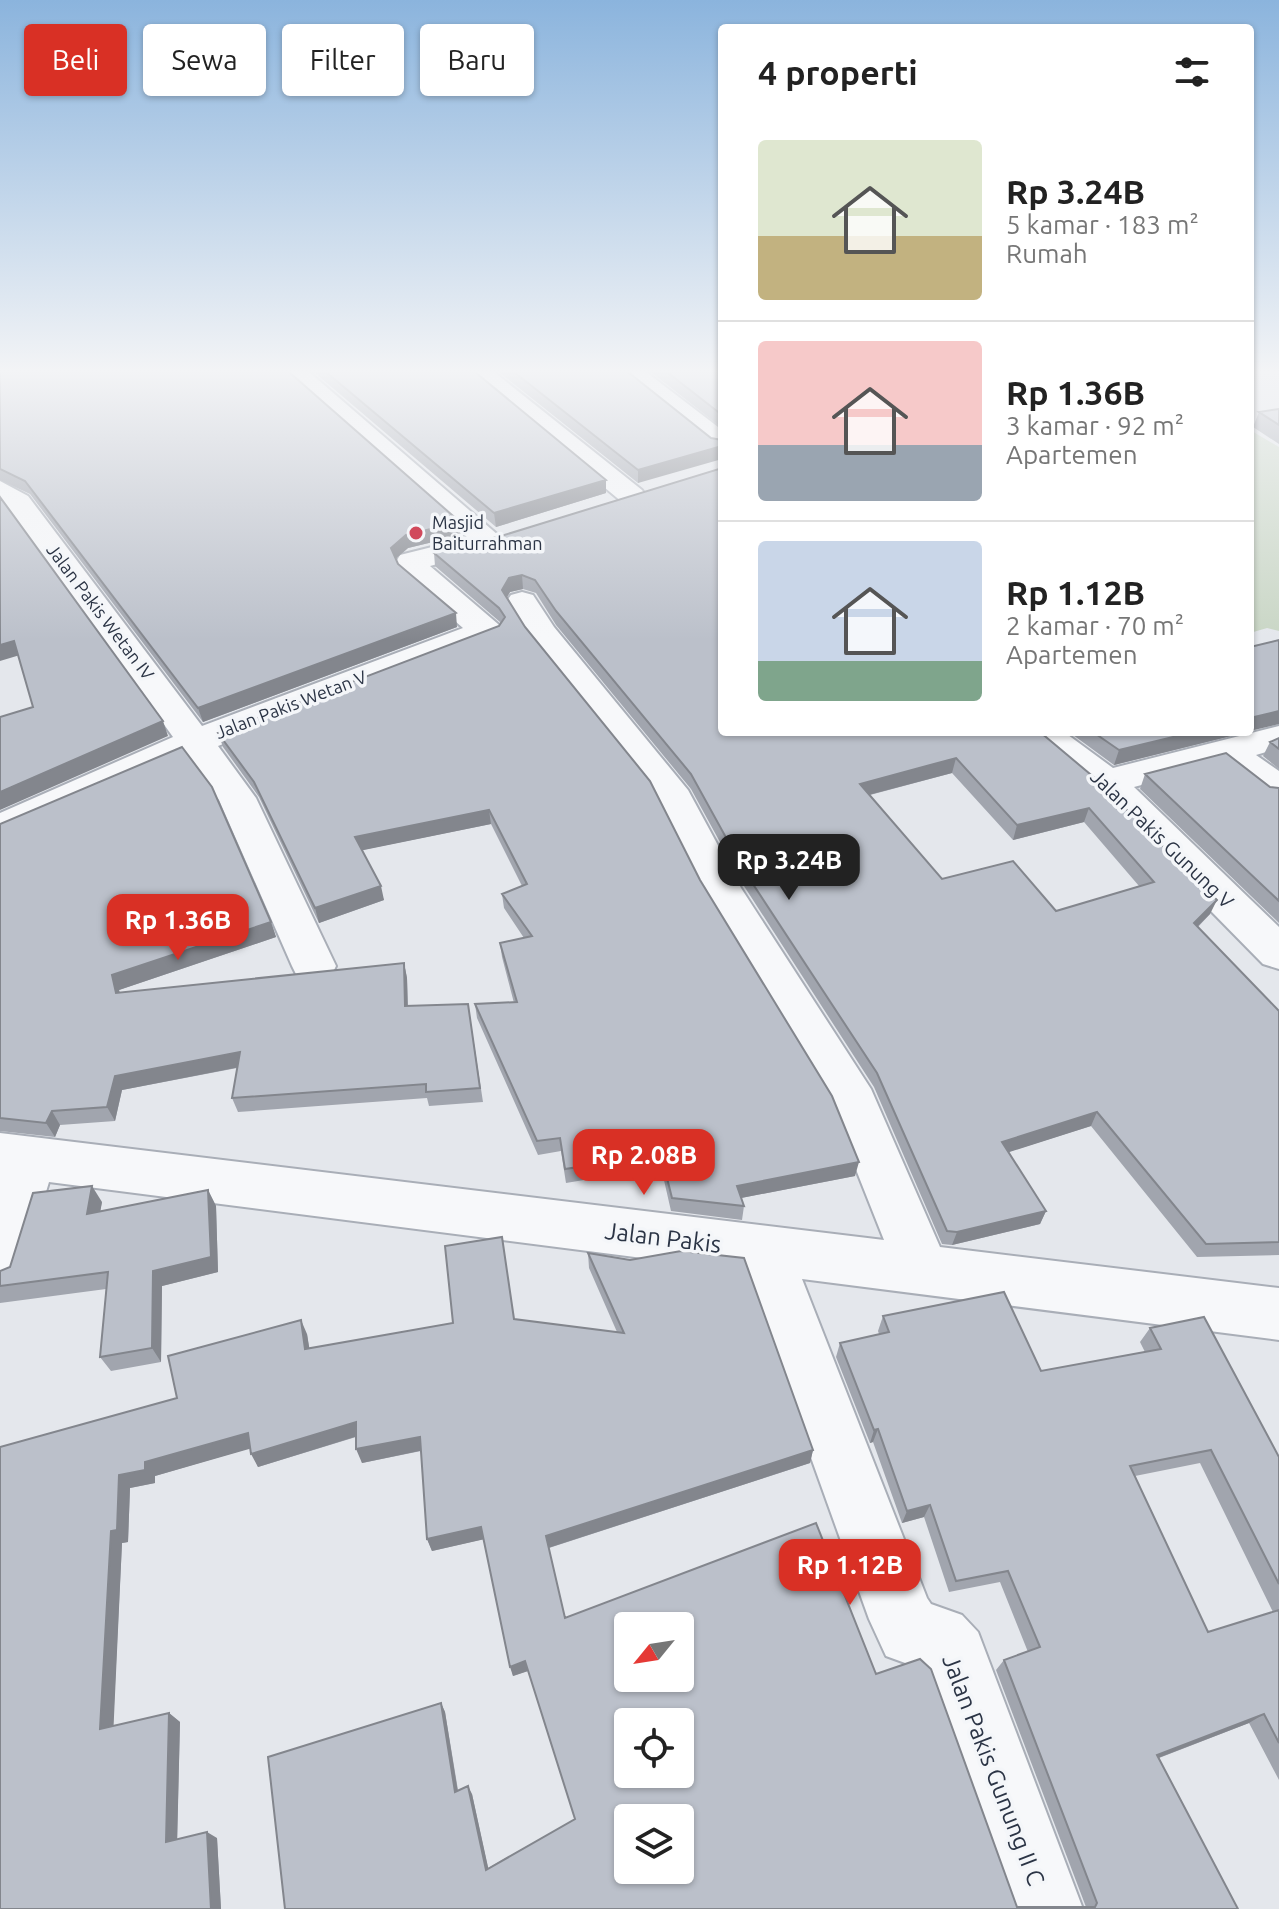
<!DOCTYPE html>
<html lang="id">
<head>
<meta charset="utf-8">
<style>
  :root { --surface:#fff; --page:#f6f6f6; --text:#222; --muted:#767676; --line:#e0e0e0; --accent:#d93025 }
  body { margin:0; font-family:Ubuntu,sans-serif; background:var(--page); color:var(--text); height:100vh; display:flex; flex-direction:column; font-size:30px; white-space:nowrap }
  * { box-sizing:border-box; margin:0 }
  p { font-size:26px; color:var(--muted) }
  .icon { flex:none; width:44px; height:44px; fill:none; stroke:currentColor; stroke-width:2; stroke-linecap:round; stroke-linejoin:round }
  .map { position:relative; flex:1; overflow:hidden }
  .drawer { position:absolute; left:718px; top:24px; width:536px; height:712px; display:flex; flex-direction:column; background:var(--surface); border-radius:8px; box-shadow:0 2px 6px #0004 }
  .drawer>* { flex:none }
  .guide { position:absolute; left:24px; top:24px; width:574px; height:72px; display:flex; gap:16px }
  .needle { width:52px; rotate:240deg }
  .buttons { position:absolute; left:614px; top:1612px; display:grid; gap:16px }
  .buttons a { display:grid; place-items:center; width:80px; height:80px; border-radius:8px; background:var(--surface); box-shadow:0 2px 6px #0004; font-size:40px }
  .price { position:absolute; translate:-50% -68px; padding:0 18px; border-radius:16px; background:var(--accent); color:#fff; font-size:26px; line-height:52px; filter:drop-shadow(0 2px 4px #0008) }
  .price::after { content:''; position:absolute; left:50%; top:48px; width:24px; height:18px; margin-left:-12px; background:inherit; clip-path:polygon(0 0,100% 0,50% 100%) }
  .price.current { background:#222; color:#fff }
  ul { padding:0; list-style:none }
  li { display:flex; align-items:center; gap:24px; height:200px; padding:0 40px }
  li+li { border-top:2px solid var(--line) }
  li span { display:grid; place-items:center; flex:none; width:224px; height:160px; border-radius:8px; color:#555 }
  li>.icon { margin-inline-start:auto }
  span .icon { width:96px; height:96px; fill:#fffc; stroke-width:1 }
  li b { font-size:34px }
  h2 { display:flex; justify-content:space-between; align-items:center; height:96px; padding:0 40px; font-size:34px }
  .pill { padding:0 28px; border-radius:8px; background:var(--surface); box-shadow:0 2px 6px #0004; font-size:28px; line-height:72px }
  .pill.current { background:var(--accent); color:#fff }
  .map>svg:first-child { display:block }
</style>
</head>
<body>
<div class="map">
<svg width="1279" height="1909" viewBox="0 0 1279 1909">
  <rect width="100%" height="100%" fill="#e4e7ec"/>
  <path fill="#c9d6c5" d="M1250 430 1279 447V631L1267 628 1250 633Z"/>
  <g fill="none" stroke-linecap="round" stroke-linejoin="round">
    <g stroke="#a9aeb7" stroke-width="4">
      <path id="street" d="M282 372H309L505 541 501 547 430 566 498 624 503 631 498 638 218 746 256 798 336 966 330 978 314 982 298 978 292 966 219 800 188 758 0 841V813L173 737 8 508 0 503V481L28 496 202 726 463 628 402 575 396 562 400 555 468 538Z
        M466 372H494L642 490 646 496 642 502H622Z
        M618 372H646L722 430V451L712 449Z
        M522 592 533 595 554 627 688 790 741 888 871 1089 940 1247 1279 1288V1340L802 1279 927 1598 931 1604 962 1615 978 1632 1083 1909H1007L927 1677 919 1668 886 1656 869 1619 744 1271 49 1182 19 1281 0 1289V1133L884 1240 832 1109 702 893 652 794 529 639 506 602 511 595Z
        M1279 726V748L1256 755 1279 771V802L1265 799 1220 764 1134 787 1279 927V969L1263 964 1093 791 1022 732H1064L1113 768Z"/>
    </g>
    <use href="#street" fill="#f7f8fa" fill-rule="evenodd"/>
  </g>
  <path fill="#a1a5ae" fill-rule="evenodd" d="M0 372 460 522 462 535 408 548 396 559 398 564 457 627 203 722 30 494 0 480Z
    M314 372H475L606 480V493L496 527Z
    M499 372H628L711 438 638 483Z
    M651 372H722V428Z
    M1279 409V444L1253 427 1259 412Z
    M501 536 1040 732 1210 914 1198 927 1279 1011V1255L1197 1257 1091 1126 1008 1152 1046 1211 1040 1224 952 1245 942 1244 874 1087 744 886 691 789 556 625 536 593 523 589 510 592 507 597 525 627 700 880 855 1176 741 1198 744 1206 742 1220 671 1211 661 1167 566 1183 561 1151 538 1155 477 1018 475 1004 514 1003 502 957 500 943 524 938 504 908 502 894 522 886 491 824 362 850 384 900 319 923 259 797 223 747 218 733 499 626 500 622 435 566 434 553ZM952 773 1013 840 1084 822 1139 886 1056 911 942 879 870 795Z
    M1069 732H1247L1114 765Z
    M1279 738V769L1263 756 1270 742Z
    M1145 774 1279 788V923L1140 789Z
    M0 824 271 922 276 937 119 990 120 993 404 963 407 978 408 1006 468 1004 483 1102 429 1106 427 1098 238 1112 232 1098 237 1068 122 1090 115 1121 60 1125 55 1137 0 1131Z
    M208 1190 216 1206 218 1272 162 1286 161 1362 111 1371 100 1357 106 1289 0 1303V1286L10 1267 102 1202 100 1211Z
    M588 1253 813 1450 810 1463 549 1548 565 1618 876 1674 1017 1907H1086L996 1670 1004 1660 1028 1652 1000 1582 949 1592 924 1517 902 1523 873 1442 870 1443 836 1357 840 1343 879 1334 878 1331 883 1316 1041 1371 1145 1352 1140 1342 1150 1328 1279 1457V1780L1249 1723 1159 1758 1238 1909H285L441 1703 445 1712 458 1790 472 1794 488 1868 575 1819 528 1671 513 1676 484 1539 432 1551 427 1539 421 1451 362 1463 356 1437 258 1467 250 1448 155 1476V1483L130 1488 128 1542 122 1543 113 1726 169 1713 180 1722 177 1839 217 1838 221 1909H0V1447L177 1398 307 1334 309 1348 514 1319 617 1332 589 1268ZM1200 1463 1273 1612 1208 1632 1135 1476Z"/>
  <path fill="#83868d" d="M722 446V459L638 483V470Z
    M606 480V493L496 527 494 513Z
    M460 522 462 535 408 548 393 561 391 548 406 535Z
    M522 575 523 589 510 592 503 604 502 590 509 578Z
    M456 613 457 627 203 722 198 708Z
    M14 641 20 655 0 661V645Z
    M1279 711V724L1250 731V718Z
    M163 721 168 736 0 810V792Z
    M1194 732H1247L1114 765 1119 750Z
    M956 758 952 773 857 798 860 784Z
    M1089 808 1084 822 1013 840 1017 825Z
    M489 810 491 824 359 851 355 837Z
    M381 886 384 900 319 923 315 908Z
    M1217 900 1210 914 1187 937 1194 923Z
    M271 922 276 937 119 990 123 1007 116 993 112 975Z
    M404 963 407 978 408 1020 405 1006Z
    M240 1052 245 1066 122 1090 115 1121 107 1107 115 1076Z
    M52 1111 60 1125 55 1137 46 1123Z
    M1097 1112 1091 1126 997 1156 1002 1142Z
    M859 1162 855 1176 736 1199 737 1186Z
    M92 1186 102 1202 97 1230 87 1214Z
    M208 1190 216 1206 218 1272 162 1286 161 1362 152 1348 153 1271Z
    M1046 1211 1040 1224 952 1245 957 1232Z
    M301 1320 307 1334 312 1364 305 1349Z
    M356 1422 361 1435 258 1467 251 1454Z
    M878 1429 873 1442 870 1443 874 1430Z
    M248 1433 256 1447 155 1476V1483L130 1488 128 1542 122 1543 113 1738 100 1729 111 1531 119 1475 145 1462Z
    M420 1437 424 1450 362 1463 356 1449Z
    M813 1450 810 1463 548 1548 546 1536Z
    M930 1505 924 1517 902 1523 907 1511Z
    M481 1527 485 1539 432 1551 427 1539Z
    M525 1661 528 1671 513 1676 510 1667Z
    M441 1703 445 1712 459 1799 455 1792Z
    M169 1713 180 1722 177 1848 166 1842Z
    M1264 1714 1249 1723 1145 1763 1157 1755Z
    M468 1786 472 1794 490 1876 486 1870Z
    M207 1832 217 1838 221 1909H211Z"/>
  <path fill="#bbc0ca" stroke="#83868d" stroke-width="2" fill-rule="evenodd" d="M0 372H289L460 522 406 535 391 548 398 564 456 613 198 708 25 481 0 469Z
    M326 372H475L606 480 494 513Z
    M514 372H628L711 438 722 440V446L638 470Z
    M667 372H722V415Z
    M1279 409V425L1259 412Z
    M722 468V732H1040L1096 779 1217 900 1194 923 1279 1011V1242L1206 1244 1097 1112 1002 1142 1046 1211 957 1232 947 1231 877 1073 745 872 691 774 556 611 535 580 522 575 509 578 502 590 525 627 650 781 700 880 832 1096 859 1162 737 1186 744 1206 672 1198 661 1154 565 1169 560 1138 537 1141 475 1004 517 1002 500 943 532 936 502 894 527 884 489 810 355 837 381 886 315 908 254 782 218 733 499 626 505 617 499 608 434 553 501 536ZM956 758 1017 825 1089 808 1154 882 1056 911 1013 861 942 879 860 784Z
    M0 497 163 721 0 792V717L33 707 14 641 0 645Z
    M1279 640V711L1250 718V647Z
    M1093 732H1194L1119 750Z
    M1279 738V749L1270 742Z
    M182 747 212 787 271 922 112 975 116 993 404 963 405 1006 468 1004 480 1088 426 1092V1084L232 1098 240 1052 115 1076 107 1107 52 1111 46 1123 0 1118V824Z
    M1226 753 1270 787 1279 788V901L1145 774Z
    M92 1186 87 1214 208 1190 211 1257 153 1271 152 1348 100 1357 108 1272 0 1286V1271L10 1267 33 1193Z
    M502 1237 514 1319 624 1333 588 1253 630 1260 681 1251 744 1258 813 1450 546 1536 565 1618 816 1523 876 1674 920 1659 931 1669 1017 1907H1095L1097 1903 1004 1660 1040 1647 1008 1571 956 1581 930 1505 907 1511 878 1429 874 1430 840 1343 889 1332 883 1316 1004 1292 1041 1371 1161 1349 1150 1328 1204 1317 1279 1457V1584L1211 1450 1130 1466 1208 1632 1279 1610V1743L1264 1714 1157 1755 1238 1909H285L268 1757 441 1703 455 1792 468 1786 486 1870 575 1819 525 1661 510 1667 481 1527 427 1539 420 1437 356 1449V1422L251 1454 248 1433 145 1462V1470L119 1475 117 1530 111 1531 100 1729 169 1713 166 1842 207 1832 211 1909H0V1447L177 1398 168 1356 301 1320 305 1349 453 1323 445 1246ZM628 1626H680V1678H628ZM628 1722H680V1774H628ZM628 1818H680V1870H628Z"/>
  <linearGradient id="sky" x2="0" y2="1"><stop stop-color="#8bb4dd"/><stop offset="0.58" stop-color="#f3f4f6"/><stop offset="1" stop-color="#f3f4f6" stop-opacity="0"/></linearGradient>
  <rect width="1279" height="640" fill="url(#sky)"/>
  <circle fill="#d1495b" stroke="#f4f6f9" stroke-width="3" cx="416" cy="533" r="8"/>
  <g text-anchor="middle" stroke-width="7" stroke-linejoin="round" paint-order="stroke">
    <g font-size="18" fill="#2b3445" stroke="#f4f6f9" text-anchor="start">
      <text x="432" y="529">Masjid<tspan x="432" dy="21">Baiturrahman</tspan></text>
    </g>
    <g font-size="18" fill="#2b3445" stroke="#f4f6f9">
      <text transform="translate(100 612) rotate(53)" y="6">Jalan Pakis Wetan IV</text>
      <text transform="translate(291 705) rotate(-21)" y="6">Jalan Pakis Wetan V</text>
    </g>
    <g font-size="20" fill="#2b3445" stroke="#f4f6f9">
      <text transform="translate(1162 839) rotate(44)" y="7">Jalan Pakis Gunung V</text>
    </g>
    <g font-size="24" fill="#2b3445" stroke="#f4f6f9">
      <text transform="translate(663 1238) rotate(7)" y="8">Jalan Pakis</text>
      <text transform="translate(993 1770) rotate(69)" y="8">Jalan Pakis Gunung II C</text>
    </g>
  </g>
</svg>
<div class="buttons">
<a><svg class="needle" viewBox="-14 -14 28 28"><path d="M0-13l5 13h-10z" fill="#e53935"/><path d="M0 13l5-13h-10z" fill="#767676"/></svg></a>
<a><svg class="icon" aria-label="locate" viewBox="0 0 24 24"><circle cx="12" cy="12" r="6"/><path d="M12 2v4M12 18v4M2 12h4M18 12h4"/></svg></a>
<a><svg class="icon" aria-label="layers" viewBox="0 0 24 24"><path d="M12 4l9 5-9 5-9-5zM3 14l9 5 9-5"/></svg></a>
</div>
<b class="price current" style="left:789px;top:902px">Rp 3.24B</b>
<b class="price" style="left:178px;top:962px">Rp 1.36B</b>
<b class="price" style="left:644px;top:1197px">Rp 2.08B</b>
<b class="price" style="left:850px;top:1607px">Rp 1.12B</b>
<div class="guide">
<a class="pill current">Beli</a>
<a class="pill">Sewa</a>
<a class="pill">Filter</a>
<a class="pill">Baru</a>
</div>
<section class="drawer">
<h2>4 properti<svg class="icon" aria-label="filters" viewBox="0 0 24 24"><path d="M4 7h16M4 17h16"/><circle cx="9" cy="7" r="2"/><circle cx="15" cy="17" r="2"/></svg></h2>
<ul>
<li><span style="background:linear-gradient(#dfe7d0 60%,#c2b280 0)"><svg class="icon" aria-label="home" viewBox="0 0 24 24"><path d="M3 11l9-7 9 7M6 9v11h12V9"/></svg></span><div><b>Rp 3.24B</b><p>5 kamar · 183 m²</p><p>Rumah</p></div></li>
<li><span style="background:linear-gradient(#f6c9c9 65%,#9aa5b1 0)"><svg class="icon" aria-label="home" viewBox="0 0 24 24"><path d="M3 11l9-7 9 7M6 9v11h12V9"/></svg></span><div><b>Rp 1.36B</b><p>3 kamar · 92 m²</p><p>Apartemen</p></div></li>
<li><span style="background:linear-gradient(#c9d6e8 75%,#7fa58c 0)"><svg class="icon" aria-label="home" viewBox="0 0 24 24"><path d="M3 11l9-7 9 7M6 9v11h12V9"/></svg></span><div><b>Rp 1.12B</b><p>2 kamar · 70 m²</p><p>Apartemen</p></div></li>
</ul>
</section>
</div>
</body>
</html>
